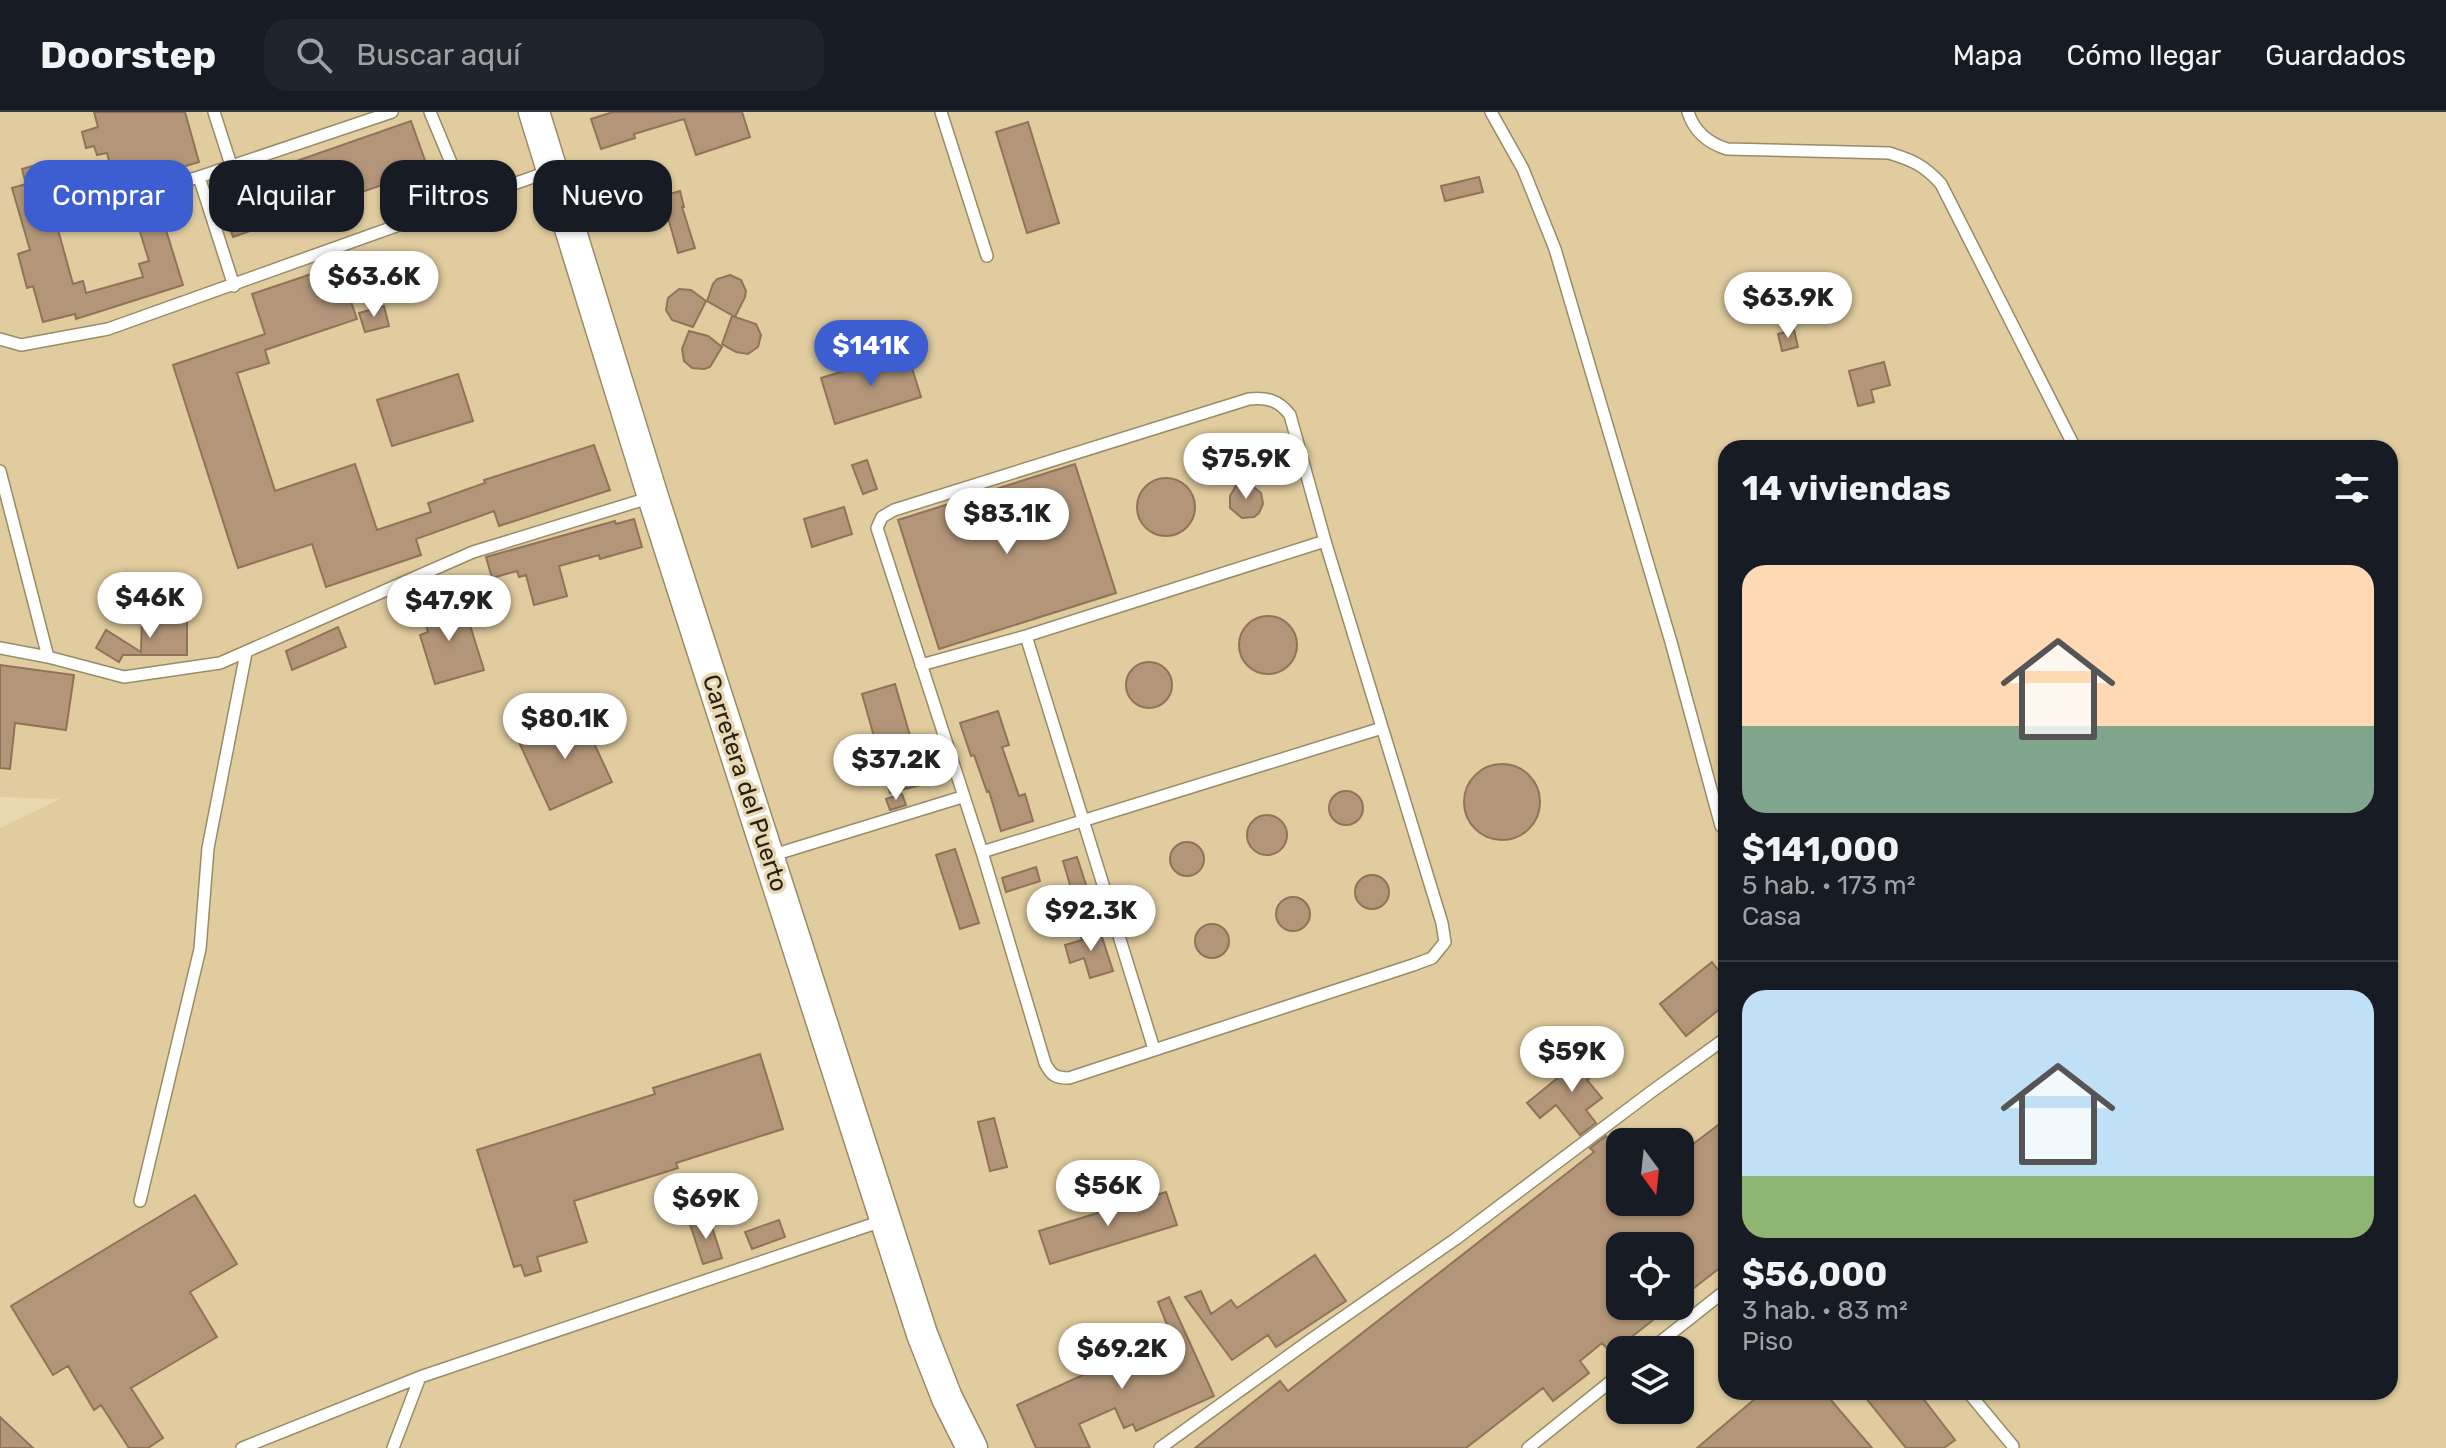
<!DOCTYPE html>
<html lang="es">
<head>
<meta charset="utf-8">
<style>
  :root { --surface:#171b24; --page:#20242c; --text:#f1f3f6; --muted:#9ea1a6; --line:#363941; --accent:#3d5ed0 }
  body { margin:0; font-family:Rubik,sans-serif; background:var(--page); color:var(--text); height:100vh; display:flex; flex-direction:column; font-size:30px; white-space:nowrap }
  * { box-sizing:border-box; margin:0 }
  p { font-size:26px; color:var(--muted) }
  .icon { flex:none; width:44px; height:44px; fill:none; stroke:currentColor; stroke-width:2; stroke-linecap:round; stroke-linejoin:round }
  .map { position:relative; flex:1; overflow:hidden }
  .side { position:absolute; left:1718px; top:328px; width:680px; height:960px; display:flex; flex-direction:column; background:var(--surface); border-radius:24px; box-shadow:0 2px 6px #0004 }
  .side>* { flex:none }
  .guide { position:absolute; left:24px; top:48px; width:760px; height:72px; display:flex; gap:16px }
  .needle { width:52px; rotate:165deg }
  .tools { position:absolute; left:1606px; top:1016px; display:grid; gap:16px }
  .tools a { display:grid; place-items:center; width:88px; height:88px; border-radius:16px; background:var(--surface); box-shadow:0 2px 6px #0004; font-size:40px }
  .price { position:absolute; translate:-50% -68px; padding:0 18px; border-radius:28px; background:#fff; color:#222; font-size:26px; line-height:52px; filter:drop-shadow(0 2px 4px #0008) }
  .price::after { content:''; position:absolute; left:50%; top:48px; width:24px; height:18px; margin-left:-12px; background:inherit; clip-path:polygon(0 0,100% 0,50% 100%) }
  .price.selected { background:var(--accent); color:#fff }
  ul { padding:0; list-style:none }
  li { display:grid; align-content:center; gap:16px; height:424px; padding:0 24px }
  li+li { border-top:2px solid var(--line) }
  li span { display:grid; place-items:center; height:248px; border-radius:24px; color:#555 }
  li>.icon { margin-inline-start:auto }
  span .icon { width:144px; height:144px; fill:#fffc; stroke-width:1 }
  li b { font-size:34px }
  h2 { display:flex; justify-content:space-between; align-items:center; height:96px; padding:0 24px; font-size:34px }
  .tag { padding:0 28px; border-radius:24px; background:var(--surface); box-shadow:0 2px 6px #0004; font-size:28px; line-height:72px }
  .tag.selected { background:var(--accent); color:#fff }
  header { display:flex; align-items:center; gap:48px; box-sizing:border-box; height:112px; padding:0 40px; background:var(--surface); border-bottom:2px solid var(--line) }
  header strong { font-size:38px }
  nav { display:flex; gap:44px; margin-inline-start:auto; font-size:28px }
  .search { width:560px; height:72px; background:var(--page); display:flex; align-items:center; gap:20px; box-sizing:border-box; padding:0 28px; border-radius:24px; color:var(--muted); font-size:30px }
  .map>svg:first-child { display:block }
</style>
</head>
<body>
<header>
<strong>Doorstep</strong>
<div class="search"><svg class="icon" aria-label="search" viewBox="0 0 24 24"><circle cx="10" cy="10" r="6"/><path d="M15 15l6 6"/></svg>Buscar aquí</div>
<nav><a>Mapa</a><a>Cómo llegar</a><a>Guardados</a></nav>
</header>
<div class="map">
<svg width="2446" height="1336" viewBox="0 0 2446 1336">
  <rect width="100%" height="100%" fill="#e9d8b2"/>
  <path fill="#e0cc9f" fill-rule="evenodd" d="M0 0H2446V1336H0V716L60 687 0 685ZM1726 336H2390V1280H1726ZM1620 1030H1680V1090H1620ZM1620 1134H1680V1194H1620ZM1620 1238H1680V1298H1620Z"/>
  <path fill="#b39679" stroke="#8f7457" stroke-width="2" d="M94 0H185L199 50 116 74 107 41 97 43 94 34 86 36 82 20 98 15Z
    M613 0H742L750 25 696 43 684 7 634 22 635 26 601 37 591 7Z
    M411 9 428 57 233 125 216 77Z
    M1028 10 1059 111 1027 121 996 20Z
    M36 53 55 119 58 118 73 172 83 169 86 181 143 165 139 152 149 149 137 110 161 102 183 173 76 207 75 202 43 210 33 174 27 176 18 142 30 138 12 76 26 72 22 57Z
    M1479 65 1483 80 1445 89 1441 74Z
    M680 79 684 95H682L695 136 678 141 662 84Z
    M629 96 638 98 647 113H630L625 111 622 102Z
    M338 153 357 207 265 238 269 251 237 261 275 379 355 352 377 418 431 400 428 391 485 371 484 368 594 333 610 378 499 414 494 399 416 427 421 443 326 475 312 432 238 456 173 253 265 222 252 182Z
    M730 163 741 168 746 179 745 185 735 205 756 212 761 223 758 235 748 242 736 240 722 232 732 204 735 205 707 189 713 172 717 167Z
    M679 177 691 178 706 189 693 215 672 208 666 198 668 186Z
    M384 194 389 214 365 220 359 201Z
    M1794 218 1798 235 1782 239 1778 222Z
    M689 219 708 224 722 235 710 255 704 257 692 256 684 249 682 237Z
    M907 240 921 285 835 312 821 266Z
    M1884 250 1890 273 1871 278 1874 290 1858 294 1849 259Z
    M458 262 473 309 392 334 377 288Z
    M1228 327 1239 330 1245 340 1244 350 1234 364 1219 358 1213 350 1212 344 1215 333Z
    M867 348 877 377 863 382 852 353Z
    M1075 352 1116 481 939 537 898 408Z
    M1137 395a29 29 0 1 1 58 0a29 29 0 1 1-58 0Z
    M1237 372 1251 373 1261 381 1263 392 1259 401 1254 405 1242 406 1230 396V384Z
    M844 395 852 422 812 435 804 407Z
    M634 407 642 435 600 447 599 443 559 454 567 484 534 493 526 463 519 465 517 459 492 466 486 445 615 409 616 412Z
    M456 487 463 512 469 510 484 558 435 572 420 523 428 520 421 497Z
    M1239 533a29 29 0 1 1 58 0a29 29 0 1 1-58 0Z
    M142 507 187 509V543H123L119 550 96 536 106 518 141 540Z
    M338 515 346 535 292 558 286 539Z
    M1126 573a23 23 0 1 1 46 0a23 23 0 1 1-46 0Z
    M0 553 74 563 66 618 15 611 10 657 0 656Z
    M895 572 924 672 890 681 862 582Z
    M998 599 1009 633 1002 635 1019 684 1025 682 1033 709 1001 719 989 679 987 680 974 643 971 644 960 611Z
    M580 601 612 670 550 698 518 628Z
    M1464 690a38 38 0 1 1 76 0a38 38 0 1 1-76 0Z
    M1329 696a17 17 0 1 1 34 0a17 17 0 1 1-34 0Z
    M902 682 906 693 890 698 886 687Z
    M1247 723a20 20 0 1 1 40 0a20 20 0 1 1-40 0Z
    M1170 747a17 17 0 1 1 34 0a17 17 0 1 1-34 0Z
    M955 737 979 811 960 817 936 743Z
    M1077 745 1088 779 1073 783 1063 749Z
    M1036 755 1040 769 1006 780 1002 766Z
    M1355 780a17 17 0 1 1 34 0a17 17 0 1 1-34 0Z
    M1276 802a17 17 0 1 1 34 0a17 17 0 1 1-34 0Z
    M1195 829a17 17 0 1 1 34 0a17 17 0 1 1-34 0Z
    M1099 816 1113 859 1090 866 1084 846 1070 851 1065 833 1082 828 1080 822Z
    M1712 850 1726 868V892L1686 924 1660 892Z
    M1591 939 1604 955 1587 968 1602 986 1586 998 1596 1011 1580 1023 1556 993 1540 1006 1527 991Z
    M760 942 783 1017 676 1051 678 1056 574 1089 587 1130 537 1145 541 1159 525 1164 521 1153 514 1155 477 1038 655 982 653 976Z
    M994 1006 1007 1055 990 1059 978 1010Z
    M1726 1007V1151L1680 1187V1134H1620V1194H1671L1611 1241 1602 1231 1580 1249 1589 1261 1553 1289 1543 1276 1466 1336H1195L1280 1269 1288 1279 1594 1040 1590 1036 1606 1024 1609 1028 1620 1020V1090H1680V1042Z
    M1166 1080 1177 1113 1050 1152 1039 1119Z
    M195 1083 237 1152 190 1180 217 1225 131 1276 163 1326 148 1336H129L101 1293 94 1298 68 1254 53 1263 11 1194Z
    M709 1106 722 1146 703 1152 690 1112Z
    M779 1108 785 1125 752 1137 745 1120Z
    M1315 1143 1346 1189 1276 1235 1268 1223 1232 1248 1185 1185 1201 1179 1211 1202 1231 1188 1237 1196Z
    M1169 1185 1214 1284 1136 1319 1133 1312 1124 1316 1115 1296 1079 1312 1090 1336H1036L1017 1293 1171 1223 1158 1190Z
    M1763 1280H1824L1872 1336H1697Z
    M1861 1280H1918L1955 1328 1944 1336H1906Z
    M0 1305 33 1336H0Z"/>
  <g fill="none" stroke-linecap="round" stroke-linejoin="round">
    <g stroke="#9a8b67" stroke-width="14">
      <path id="lane" d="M214 0 231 53
        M430 0 467 89
        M941 0 987 144
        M1491 0 1523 57 1555 137 1671 530 1721 714
        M1688 0C1694 19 1708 31 1727 37L1889 41C1912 48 1924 53 1941 72L2075 336
        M199 65 234 174
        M74 101 199 65 392 0
        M0 227 21 233 108 217 550 59
        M0 359 48 545
        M1026 524 1154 937
        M0 536 48 545 124 565 220 551 473 440 652 385
        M921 553 1026 524 1325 429
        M982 740 1045 951C1051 963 1055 966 1069 966L1413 853 1432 846 1445 830 1442 811 1325 429 1290 303C1279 288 1266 285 1249 287L894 398 882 405 877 416 982 740 1382 616
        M770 744 962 685
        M140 1089 200 837 208 736 246 541
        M1650 1238 1726 1178
        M1968 1280 2013 1334
        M242 1336 420 1265 885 1108
        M393 1336 420 1265
        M1160 1336 1309 1229 1457 1126 1651 980 1726 926
        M1528 1336 1620 1262"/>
    </g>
    <g stroke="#9a8b67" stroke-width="33">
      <path id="secondary" d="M534 0 653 385 922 1222 947 1286 972 1336"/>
    </g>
    <use href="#lane" stroke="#fff" stroke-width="11"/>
    <use href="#secondary" stroke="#fff" stroke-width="30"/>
  </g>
  <g text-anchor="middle" stroke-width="7" stroke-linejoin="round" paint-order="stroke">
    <g font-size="24" fill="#272113" stroke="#e9d8b2">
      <text transform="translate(745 671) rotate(72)" y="8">Carretera del Puerto</text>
    </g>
  </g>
</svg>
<div class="tools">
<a><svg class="needle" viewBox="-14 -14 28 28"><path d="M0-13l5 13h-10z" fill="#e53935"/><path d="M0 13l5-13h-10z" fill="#9ea1a6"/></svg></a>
<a><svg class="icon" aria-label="locate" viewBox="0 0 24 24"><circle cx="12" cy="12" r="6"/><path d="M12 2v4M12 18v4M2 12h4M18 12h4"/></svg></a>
<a><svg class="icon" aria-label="layers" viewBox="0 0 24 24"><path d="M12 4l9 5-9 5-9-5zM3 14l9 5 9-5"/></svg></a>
</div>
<b class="price" style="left:374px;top:207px">$63.6K</b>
<b class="price" style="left:1788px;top:228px">$63.9K</b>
<b class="price selected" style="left:871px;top:276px">$141K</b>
<b class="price" style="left:1246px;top:389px">$75.9K</b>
<b class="price" style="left:1007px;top:444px">$83.1K</b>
<b class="price" style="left:150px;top:528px">$46K</b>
<b class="price" style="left:449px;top:531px">$47.9K</b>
<b class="price" style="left:565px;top:649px">$80.1K</b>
<b class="price" style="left:896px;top:690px">$37.2K</b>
<b class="price" style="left:1091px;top:841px">$92.3K</b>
<b class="price" style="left:1572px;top:982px">$59K</b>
<b class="price" style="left:1108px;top:1116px">$56K</b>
<b class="price" style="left:706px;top:1129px">$69K</b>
<b class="price" style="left:1122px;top:1279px">$69.2K</b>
<div class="guide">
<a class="tag selected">Comprar</a>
<a class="tag">Alquilar</a>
<a class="tag">Filtros</a>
<a class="tag">Nuevo</a>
</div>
<section class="side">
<h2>14 viviendas<svg class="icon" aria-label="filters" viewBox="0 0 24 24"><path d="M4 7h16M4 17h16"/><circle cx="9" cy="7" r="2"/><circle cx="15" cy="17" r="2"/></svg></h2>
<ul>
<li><span style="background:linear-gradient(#ffd9b3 65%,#7fa58c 0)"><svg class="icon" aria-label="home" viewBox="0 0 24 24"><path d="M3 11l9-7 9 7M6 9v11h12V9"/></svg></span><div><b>$141,000</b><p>5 hab. · 173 m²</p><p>Casa</p></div></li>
<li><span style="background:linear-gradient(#bfe0f5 75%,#8fb573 0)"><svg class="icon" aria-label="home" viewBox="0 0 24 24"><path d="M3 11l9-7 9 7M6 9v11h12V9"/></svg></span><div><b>$56,000</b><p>3 hab. · 83 m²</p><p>Piso</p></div></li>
</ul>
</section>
</div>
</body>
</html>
